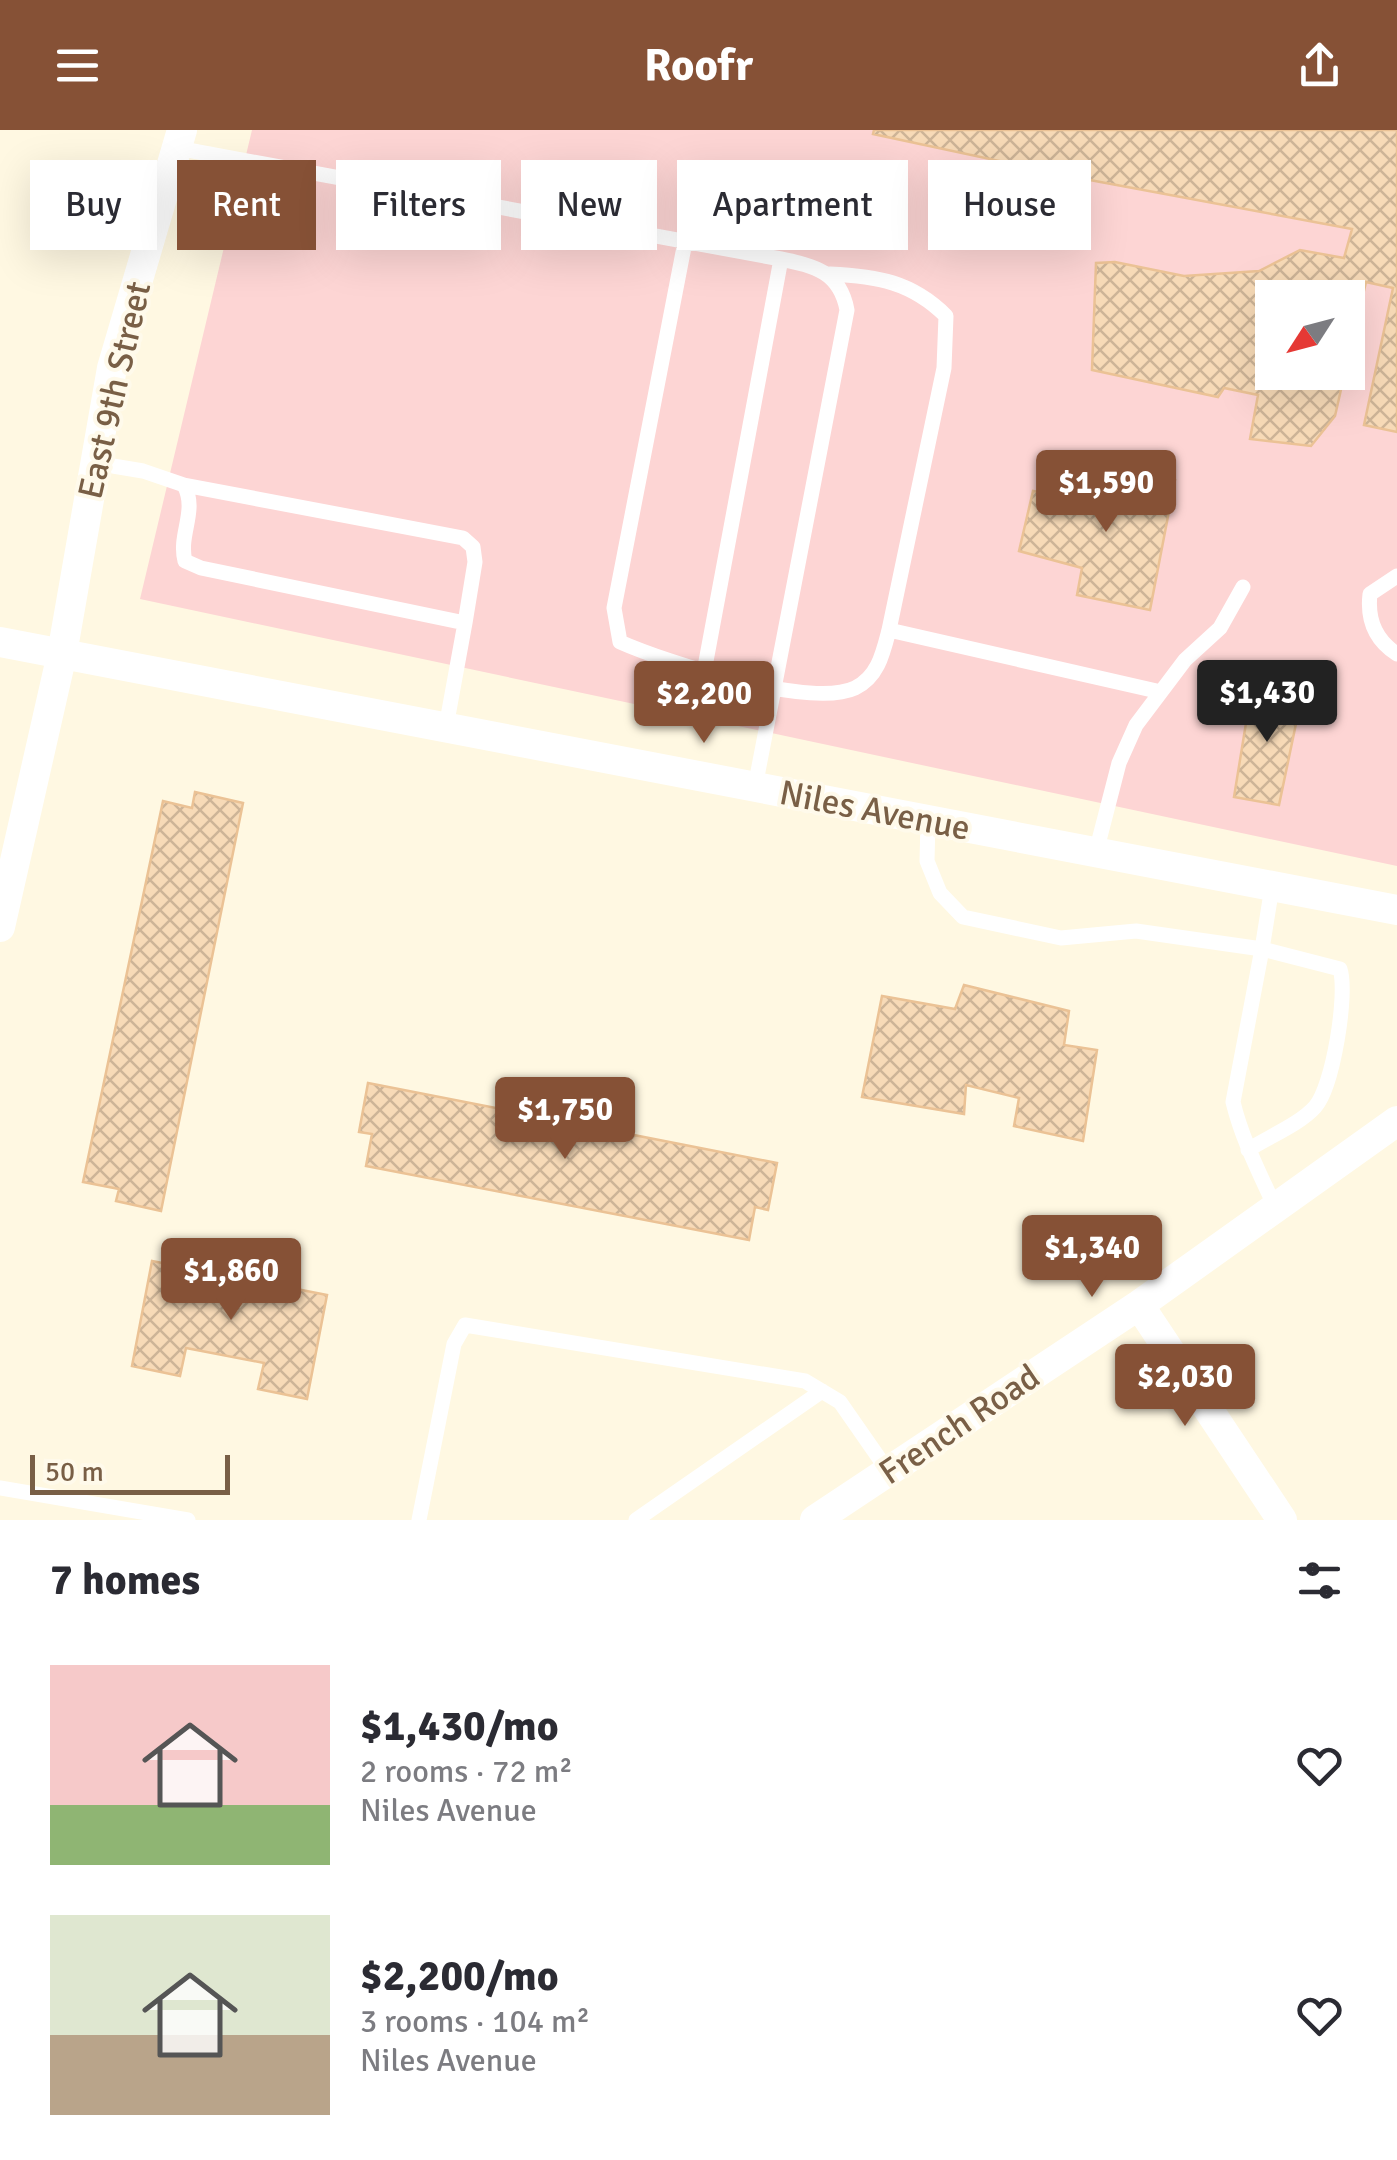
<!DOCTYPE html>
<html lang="en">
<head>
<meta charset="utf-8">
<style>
  :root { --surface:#fff; --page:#f2f2f3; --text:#2b2b33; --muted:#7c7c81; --accent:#865136 }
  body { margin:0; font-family:Signika,sans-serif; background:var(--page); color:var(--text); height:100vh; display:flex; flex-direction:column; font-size:38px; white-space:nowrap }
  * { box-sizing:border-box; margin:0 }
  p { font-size:32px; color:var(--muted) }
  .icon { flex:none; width:55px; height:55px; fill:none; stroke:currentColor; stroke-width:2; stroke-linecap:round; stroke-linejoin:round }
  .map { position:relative; height:1390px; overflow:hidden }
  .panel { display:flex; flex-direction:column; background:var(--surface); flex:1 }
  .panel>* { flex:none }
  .hud { position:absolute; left:30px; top:30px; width:1338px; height:90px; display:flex; gap:20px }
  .needle { width:65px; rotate:234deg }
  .buttons { position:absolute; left:1255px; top:150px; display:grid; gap:20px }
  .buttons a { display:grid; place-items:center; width:110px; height:110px; border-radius:0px; background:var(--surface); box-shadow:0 10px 40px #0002; font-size:50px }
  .scale { position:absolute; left:30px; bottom:25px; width:200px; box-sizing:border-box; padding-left:10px; border:5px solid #795f46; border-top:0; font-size:28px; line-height:35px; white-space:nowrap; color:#795f46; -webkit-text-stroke:8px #fffaeb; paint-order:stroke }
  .price { position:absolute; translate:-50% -85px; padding:0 22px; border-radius:10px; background:var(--accent); color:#fff; font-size:32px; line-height:65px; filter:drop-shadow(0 2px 5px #0008) }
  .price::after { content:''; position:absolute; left:50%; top:60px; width:30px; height:22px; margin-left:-15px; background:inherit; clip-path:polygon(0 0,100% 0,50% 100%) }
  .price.current { background:#222; color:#fff }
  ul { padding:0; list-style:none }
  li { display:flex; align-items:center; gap:30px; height:250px; padding:0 50px }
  li span { display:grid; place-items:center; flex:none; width:280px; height:200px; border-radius:0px; color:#555 }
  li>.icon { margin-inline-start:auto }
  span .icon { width:120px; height:120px; fill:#fffc; stroke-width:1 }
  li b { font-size:42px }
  h2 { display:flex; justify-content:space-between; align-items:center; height:120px; padding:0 50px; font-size:42px }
  .chip { padding:0 35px; border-radius:0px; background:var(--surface); box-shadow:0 10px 40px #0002; font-size:35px; line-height:90px }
  .chip.current { background:var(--accent); color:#fff }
  header { display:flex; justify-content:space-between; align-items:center; height:130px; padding:0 50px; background:var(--accent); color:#fff; font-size:45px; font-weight:700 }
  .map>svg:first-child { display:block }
</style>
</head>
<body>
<header><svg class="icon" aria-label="menu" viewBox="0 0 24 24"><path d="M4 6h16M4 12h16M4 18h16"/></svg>Roofr<svg class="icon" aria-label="share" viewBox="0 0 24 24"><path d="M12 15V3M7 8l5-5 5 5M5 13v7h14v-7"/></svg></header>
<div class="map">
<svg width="1397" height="1390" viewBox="0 0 1397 1390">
  <defs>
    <pattern id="building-cross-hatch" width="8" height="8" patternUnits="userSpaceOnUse" patternTransform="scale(2.5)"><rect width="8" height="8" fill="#f7dab7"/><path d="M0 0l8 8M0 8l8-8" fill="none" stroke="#cdb497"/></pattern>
  </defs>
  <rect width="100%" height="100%" fill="#fff8e2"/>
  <path fill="#fdd5d4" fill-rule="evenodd" d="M252 0H1397V736L140 469ZM1272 168H1348V242H1272Z"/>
  <path fill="url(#building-cross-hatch)" stroke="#ebc295" stroke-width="2.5" d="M874 0H1397V302L1364 295 1393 158 1366 152 1348 231V168H1272V242H1345L1335 286 1311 316 1250 309 1258 265 1224 258 1218 267 1092 240 1096 133 1115 132 1184 146 1259 141 1300 120 1344 128 1352 99 1079 48 873 4Z
    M1101 339 1175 350 1150 480 1077 465 1082 438 1019 421 1033 361 1094 372Z
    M1252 556 1302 565 1279 675 1234 667Z
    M195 662 243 673 161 1081 116 1071 119 1059 83 1052 163 671 192 678Z
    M964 855 1069 881 1064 915 1097 920 1083 1011 1014 996 1019 968 966 955 964 984 862 967 882 866 955 879Z
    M368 953 777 1033 768 1080 755 1077 749 1110 366 1036 372 1004 359 1002Z
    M227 1124 260 1131 256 1151 327 1165 307 1269 258 1259 264 1233 186 1218 180 1246 132 1236 152 1131 224 1145Z"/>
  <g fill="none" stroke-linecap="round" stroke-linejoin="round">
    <path stroke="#fff" stroke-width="15" d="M177 18 781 129C815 136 840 142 847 180L755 657
      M685 112 614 478 620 512C665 532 810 579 855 558 878 547 883 523 889 500L1161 562
      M830 144C877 146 912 152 946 186L944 238 889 500
      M95 333 143 341 184 355C198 381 178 404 185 431L201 438 465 493 446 597
      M184 355 463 408 473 417 475 432 465 493
      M1397 446 1370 464C1367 490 1375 510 1397 524
      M704 542 781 129
      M928 692 927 731 940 763 963 787 1061 808 1136 801 1262 819 1272 757
      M1096 722 1119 633 1136 595 1185 530 1220 498 1243 457
      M1248 1020C1268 1007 1300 994 1315 977 1333 957 1348 863 1340 839L1262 819 1233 972C1242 1009 1259 1042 1275 1077
      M0 1358 188 1390
      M419 1390 454 1214 465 1195 805 1251 840 1272 888 1341
      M636 1390 822 1261"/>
    <path stroke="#fff" stroke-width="30" d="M0 512 1397 780
      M0 797 62 524 112 238 182 0
      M1139 1175 1282 1390
      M815 1390 1139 1175 1397 991"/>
  </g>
  <g text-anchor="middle" stroke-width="8" stroke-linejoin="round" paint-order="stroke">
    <g font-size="35" fill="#795f46" stroke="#fffaeb">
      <text transform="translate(114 260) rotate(-77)" y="12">East 9th Street</text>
      <text transform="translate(875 680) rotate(11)" y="12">Niles Avenue</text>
      <text transform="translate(959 1294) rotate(-34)" y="12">French Road</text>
    </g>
  </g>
</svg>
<div class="buttons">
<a><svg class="needle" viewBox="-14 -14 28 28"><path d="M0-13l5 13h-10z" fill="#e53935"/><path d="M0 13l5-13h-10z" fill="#7c7c81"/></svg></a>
</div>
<div class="scale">50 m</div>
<b class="price" style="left:1106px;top:405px">$1,590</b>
<b class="price current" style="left:1267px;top:615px">$1,430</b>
<b class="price" style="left:704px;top:616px">$2,200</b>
<b class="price" style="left:565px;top:1032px">$1,750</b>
<b class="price" style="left:1092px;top:1170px">$1,340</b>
<b class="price" style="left:231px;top:1193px">$1,860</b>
<b class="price" style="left:1185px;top:1299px">$2,030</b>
<div class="hud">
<a class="chip">Buy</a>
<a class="chip current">Rent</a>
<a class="chip">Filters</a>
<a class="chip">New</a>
<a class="chip">Apartment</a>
<a class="chip">House</a>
</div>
</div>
<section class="panel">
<h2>7 homes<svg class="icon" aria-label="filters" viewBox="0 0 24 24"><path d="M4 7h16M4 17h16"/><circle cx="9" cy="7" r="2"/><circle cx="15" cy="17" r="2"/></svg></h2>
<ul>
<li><span style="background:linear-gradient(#f6c9c9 70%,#8fb573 0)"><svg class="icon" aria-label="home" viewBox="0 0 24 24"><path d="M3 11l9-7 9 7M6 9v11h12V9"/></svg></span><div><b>$1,430/mo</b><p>2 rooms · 72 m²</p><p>Niles Avenue</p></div><svg class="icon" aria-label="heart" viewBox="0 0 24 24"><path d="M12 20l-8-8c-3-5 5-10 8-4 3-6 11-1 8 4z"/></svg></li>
<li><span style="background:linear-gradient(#dfe7d0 60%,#b9a48a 0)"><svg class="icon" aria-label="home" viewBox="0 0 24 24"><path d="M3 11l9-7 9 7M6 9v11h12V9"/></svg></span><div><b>$2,200/mo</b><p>3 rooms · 104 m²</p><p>Niles Avenue</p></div><svg class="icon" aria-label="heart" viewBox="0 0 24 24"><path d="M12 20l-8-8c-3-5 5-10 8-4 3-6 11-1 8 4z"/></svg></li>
</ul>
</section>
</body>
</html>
